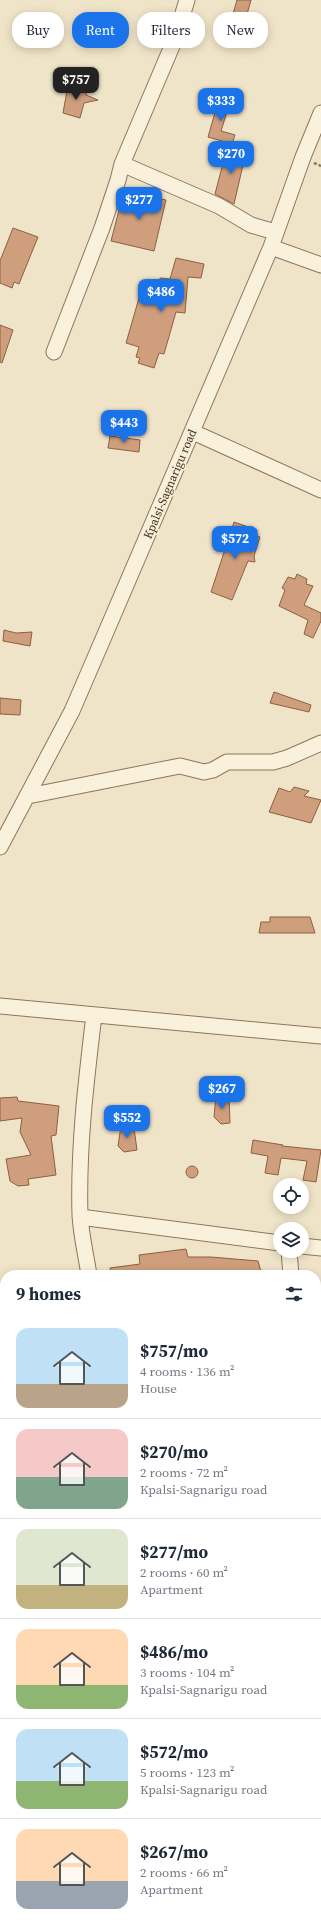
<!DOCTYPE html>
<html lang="en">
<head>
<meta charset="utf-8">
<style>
  :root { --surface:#fff; --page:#f6f6f7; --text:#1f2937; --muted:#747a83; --line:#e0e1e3; --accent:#1a73e8 }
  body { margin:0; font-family:"Source Serif 4",serif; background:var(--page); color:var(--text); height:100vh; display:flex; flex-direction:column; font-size:15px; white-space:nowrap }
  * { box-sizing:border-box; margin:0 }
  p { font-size:13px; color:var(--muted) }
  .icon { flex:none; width:22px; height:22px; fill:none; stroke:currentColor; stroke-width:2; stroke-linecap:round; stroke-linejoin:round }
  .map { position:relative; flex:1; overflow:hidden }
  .drawer { position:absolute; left:0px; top:1270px; width:321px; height:656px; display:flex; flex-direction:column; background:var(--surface); border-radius:16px 16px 0 0; box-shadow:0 2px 10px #0003 }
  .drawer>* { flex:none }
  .banner { position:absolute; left:12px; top:12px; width:297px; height:36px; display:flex; gap:8px }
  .buttons { position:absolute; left:273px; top:1178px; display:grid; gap:8px }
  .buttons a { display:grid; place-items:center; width:36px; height:36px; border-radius:50%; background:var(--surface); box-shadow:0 2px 10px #0003; font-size:20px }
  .price { position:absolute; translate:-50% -34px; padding:0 9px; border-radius:8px; background:var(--accent); color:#fff; font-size:13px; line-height:26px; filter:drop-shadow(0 1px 2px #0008) }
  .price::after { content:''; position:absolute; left:50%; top:24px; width:12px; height:9px; margin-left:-6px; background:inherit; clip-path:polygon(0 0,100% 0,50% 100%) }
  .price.selected { background:#222; color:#fff }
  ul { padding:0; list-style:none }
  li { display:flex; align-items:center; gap:12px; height:100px; padding:0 16px }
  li+li { border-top:1px solid var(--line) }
  li span { display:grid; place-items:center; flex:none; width:112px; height:80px; border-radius:12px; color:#555 }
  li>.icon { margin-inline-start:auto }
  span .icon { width:48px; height:48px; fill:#fffc; stroke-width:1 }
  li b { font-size:17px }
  h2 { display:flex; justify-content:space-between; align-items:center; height:48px; padding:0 16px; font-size:17px }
  .tag { padding:0 14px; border-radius:16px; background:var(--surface); box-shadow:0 2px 10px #0003; font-size:14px; line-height:36px }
  .tag.selected { background:var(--accent); color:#fff }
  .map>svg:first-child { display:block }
</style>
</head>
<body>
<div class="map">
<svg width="321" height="1926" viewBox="0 0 321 1926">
  <rect width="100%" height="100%" fill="#f0e4c8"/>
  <path fill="#cf9f7d" stroke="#8d5f41" d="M237 0H251L244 25 231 21Z
    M68 85 87 90 86 95 98 100 84 103 80 118 63 113Z
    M220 95 231 99 221 131 235 135 232 144 208 137Z
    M227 148 246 152 234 204 215 194Z
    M124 191 166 200 154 251 111 241Z
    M13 228 38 237 19 284 14 282 12 288 0 283V261Z
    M176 258 204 264 201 278 188 277 185 313 176 312 164 354 159 353 154 368 138 363 140 358 136 357 139 347 126 343 139 298 157 302 160 278 170 279Z
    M0 325 13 330 2 363 0 362Z
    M110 436 140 440 139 452 108 448Z
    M234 522 257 530 255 535 260 537 254 556 255 562 248 561 232 600 211 592Z
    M297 574 307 579 306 584 313 586 304 605 321 613V621L313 638 304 634 308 620 279 606 285 590 282 588 288 577 295 579Z
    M4 630 16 633 32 632 30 646 3 641Z
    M274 692 311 705 309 712 270 703Z
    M0 698 21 700 20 715 0 714Z
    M294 787 309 791 304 796 321 800 311 823 269 812 279 788 290 792Z
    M270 917H310L315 933H259L261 922H270Z
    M216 1096H229L230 1123 221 1124 214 1117Z
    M17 1097 18 1101 59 1106 56 1135 51 1136 56 1175 28 1179 29 1185 18 1186 10 1181 6 1159 31 1155 20 1132 22 1118 0 1121V1098Z
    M121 1126 134 1128 137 1150 124 1152 118 1146Z
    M253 1140 283 1145 282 1146 321 1150 316 1182 303 1180 307 1161 281 1158 278 1175 265 1173 268 1156 251 1153Z
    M186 1172a6 6 0 1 1 12 0a6 6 0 1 1-12 0Z
    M186 1249 188 1257H211L258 1261 262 1275H213L214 1271H189L190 1275H111L110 1268 140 1264 139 1255Z"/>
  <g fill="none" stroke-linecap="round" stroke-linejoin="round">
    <g stroke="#8d765c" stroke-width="17">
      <path id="street" d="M122 164 219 206 251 225 275 232
        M271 247 321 265
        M54 352 102 228 118 180 122 164 175 39 187 0
        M193 432 321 490
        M28 796 180 766 204 772 213 770 227 762H273L287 758 321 743
        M0 847 72 711 106 632 271 247 303 157 321 113
        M0 1006 321 1036
        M80 1217 280 1243
        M302 1246 321 1248
        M289 1251 291 1275
        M89 1275C86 1255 81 1235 80 1215 78 1148 86 1082 94 1015
        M0 1342 5 1341
        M316 1685 321 1701
        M0 1725 5 1744
        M0 1772 5 1770
        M56 1921 57 1926
        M222 1921 223 1926"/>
    </g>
    <path stroke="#8d765c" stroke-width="2.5" stroke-dasharray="3 2" stroke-linecap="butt" d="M314 163 321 166"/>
    <use href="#street" stroke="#faf1dc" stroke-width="15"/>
  </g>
  <g text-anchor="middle" stroke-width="3.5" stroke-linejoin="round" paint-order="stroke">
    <g font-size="12" fill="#3d2e20" stroke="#f7eed8">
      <text transform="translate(170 484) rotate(-67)" y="4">Kpalsi-Sagnarigu road</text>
    </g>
  </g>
</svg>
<div class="buttons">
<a><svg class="icon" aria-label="locate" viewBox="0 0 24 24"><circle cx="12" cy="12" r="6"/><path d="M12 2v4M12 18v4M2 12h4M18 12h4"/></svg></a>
<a><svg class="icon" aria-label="layers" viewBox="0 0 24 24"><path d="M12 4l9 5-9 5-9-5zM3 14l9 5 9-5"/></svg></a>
</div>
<b class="price selected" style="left:76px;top:101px">$757</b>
<b class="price" style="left:221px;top:122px">$333</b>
<b class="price" style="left:231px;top:175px">$270</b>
<b class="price" style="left:139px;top:221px">$277</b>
<b class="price" style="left:161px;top:313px">$486</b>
<b class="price" style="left:124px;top:444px">$443</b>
<b class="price" style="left:235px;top:560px">$572</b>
<b class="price" style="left:222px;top:1110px">$267</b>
<b class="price" style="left:127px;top:1139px">$552</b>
<div class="banner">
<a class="tag">Buy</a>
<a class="tag selected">Rent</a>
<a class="tag">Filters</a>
<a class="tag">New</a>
</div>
<section class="drawer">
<h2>9 homes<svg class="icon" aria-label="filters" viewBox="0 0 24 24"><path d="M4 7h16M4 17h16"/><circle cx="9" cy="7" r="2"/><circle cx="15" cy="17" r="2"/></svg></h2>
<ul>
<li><span style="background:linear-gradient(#bfe0f5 70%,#b9a48a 0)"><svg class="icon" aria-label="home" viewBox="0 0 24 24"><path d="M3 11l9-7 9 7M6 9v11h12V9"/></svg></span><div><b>$757/mo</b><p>4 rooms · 136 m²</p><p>House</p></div></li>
<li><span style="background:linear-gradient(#f6c9c9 60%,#7fa58c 0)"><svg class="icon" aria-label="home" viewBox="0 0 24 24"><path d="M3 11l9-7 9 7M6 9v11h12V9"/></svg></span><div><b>$270/mo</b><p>2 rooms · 72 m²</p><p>Kpalsi-Sagnarigu road</p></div></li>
<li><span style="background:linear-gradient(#dfe7d0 70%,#c2b280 0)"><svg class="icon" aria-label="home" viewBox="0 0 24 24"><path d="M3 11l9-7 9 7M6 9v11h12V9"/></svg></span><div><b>$277/mo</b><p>2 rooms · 60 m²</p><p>Apartment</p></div></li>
<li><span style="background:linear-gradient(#ffd9b3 70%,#8fb573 0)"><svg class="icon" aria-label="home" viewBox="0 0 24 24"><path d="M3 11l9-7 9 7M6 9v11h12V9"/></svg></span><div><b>$486/mo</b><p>3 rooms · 104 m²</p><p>Kpalsi-Sagnarigu road</p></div></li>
<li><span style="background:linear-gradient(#bfe0f5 65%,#8fb573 0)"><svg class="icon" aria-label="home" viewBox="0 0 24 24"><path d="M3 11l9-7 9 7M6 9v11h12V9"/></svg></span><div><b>$572/mo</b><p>5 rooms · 123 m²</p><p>Kpalsi-Sagnarigu road</p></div></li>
<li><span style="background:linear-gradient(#ffd9b3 65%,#9aa5b1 0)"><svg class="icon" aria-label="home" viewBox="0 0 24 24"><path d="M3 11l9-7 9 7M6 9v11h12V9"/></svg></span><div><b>$267/mo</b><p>2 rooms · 66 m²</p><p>Apartment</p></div></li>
</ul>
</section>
</div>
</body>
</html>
